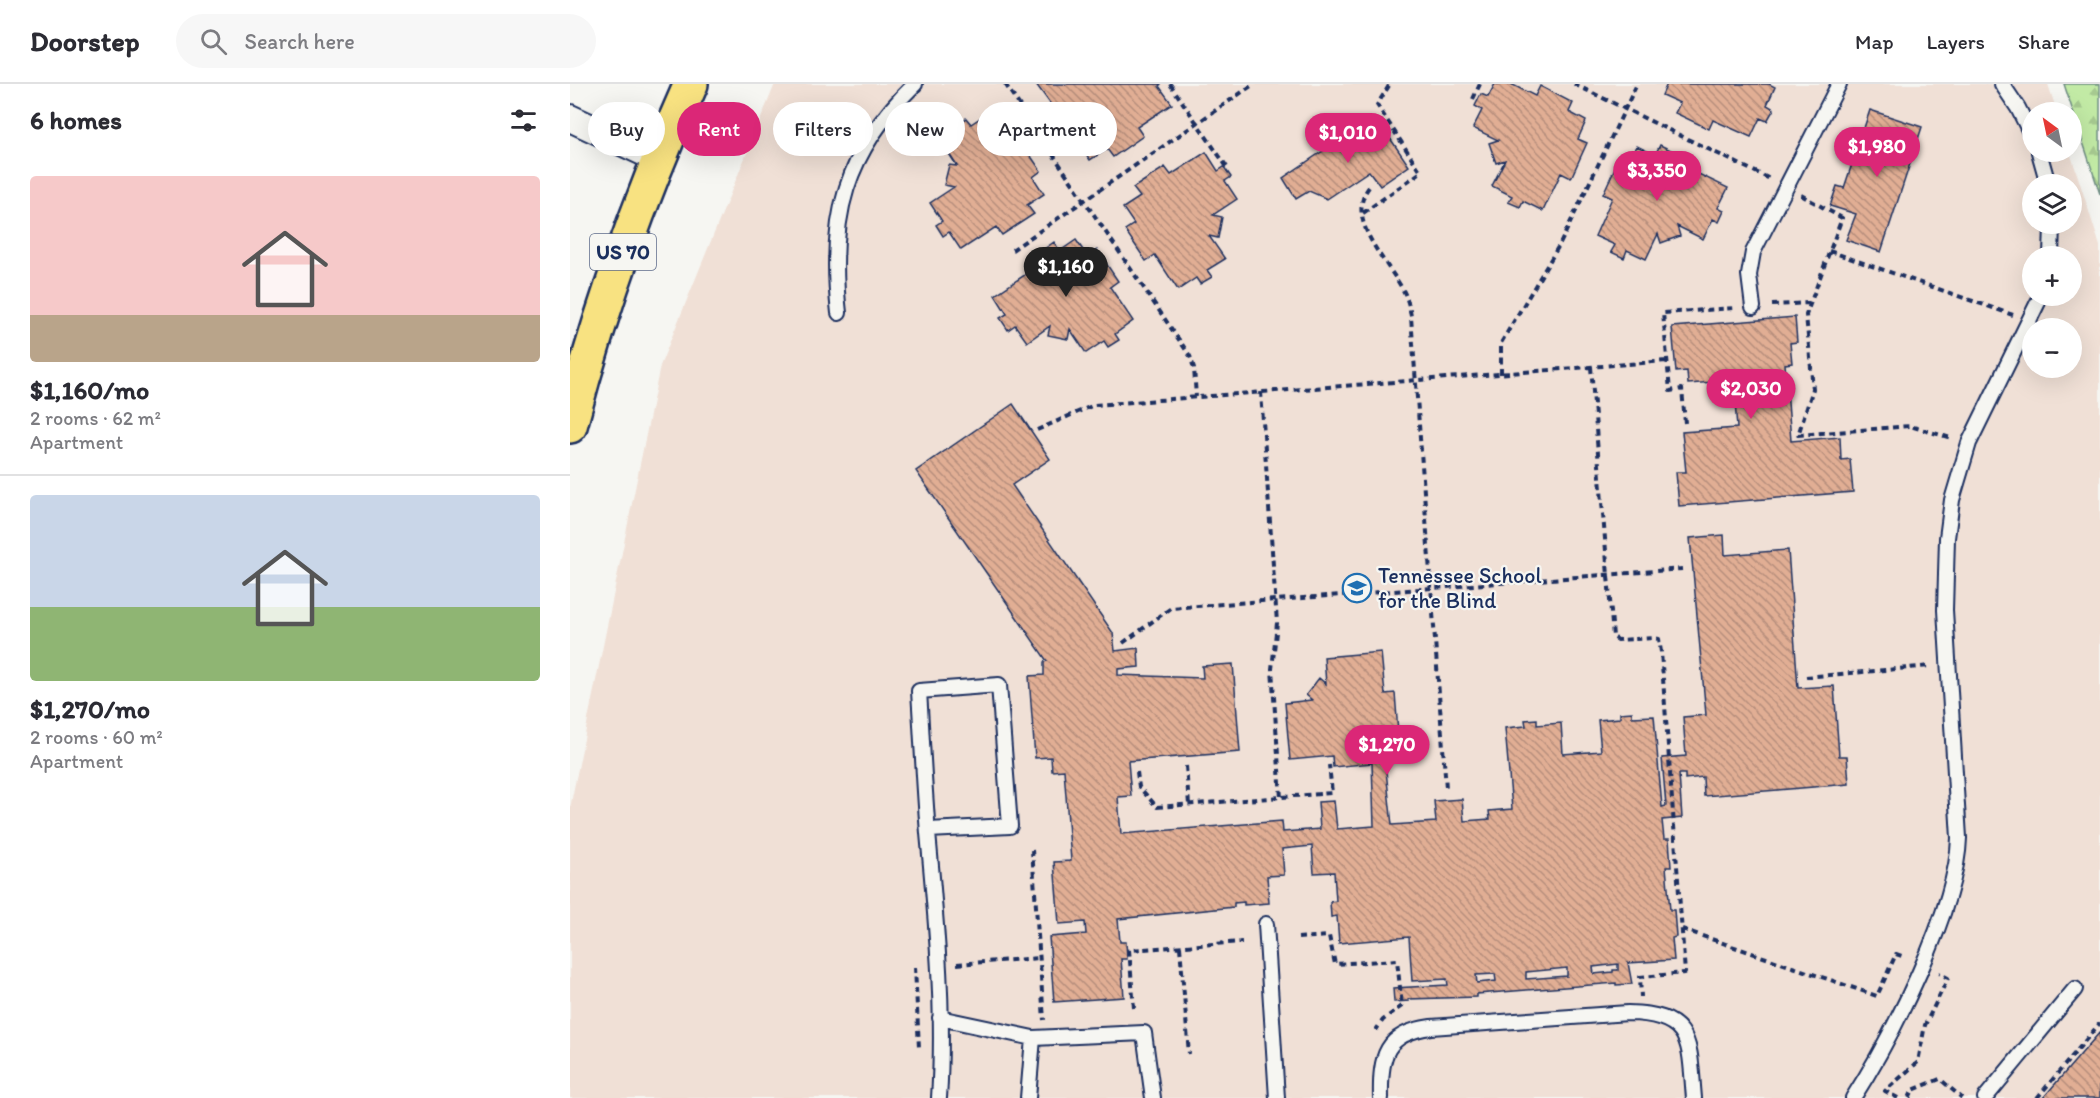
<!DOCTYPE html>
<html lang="en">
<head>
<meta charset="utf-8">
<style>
  :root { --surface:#fff; --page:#f7f7f7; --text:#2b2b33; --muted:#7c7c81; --line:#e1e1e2; --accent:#db2777 }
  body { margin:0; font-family:Itim,sans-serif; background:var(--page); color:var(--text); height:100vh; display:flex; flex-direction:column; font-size:22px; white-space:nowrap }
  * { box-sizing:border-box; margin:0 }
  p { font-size:20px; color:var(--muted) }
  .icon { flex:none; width:33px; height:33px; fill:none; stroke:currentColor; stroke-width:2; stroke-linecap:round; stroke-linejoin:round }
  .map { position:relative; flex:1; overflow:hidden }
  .panel { display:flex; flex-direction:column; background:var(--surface); width:570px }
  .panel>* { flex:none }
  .hud { position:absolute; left:18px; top:18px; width:570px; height:54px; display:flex; gap:12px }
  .needle { width:39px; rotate:327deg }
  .tools { position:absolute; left:1452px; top:18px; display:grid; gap:12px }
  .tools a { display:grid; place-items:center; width:60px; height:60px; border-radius:50%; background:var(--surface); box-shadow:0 6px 24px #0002; font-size:30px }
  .price { position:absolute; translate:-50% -51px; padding:0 14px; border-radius:21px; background:var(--accent); color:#fff; font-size:20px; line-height:39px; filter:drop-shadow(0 2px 3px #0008) }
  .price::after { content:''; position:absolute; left:50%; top:36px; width:18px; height:14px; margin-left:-9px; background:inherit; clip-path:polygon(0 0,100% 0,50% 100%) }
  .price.current { background:#222; color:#fff }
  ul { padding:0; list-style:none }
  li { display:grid; align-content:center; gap:12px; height:318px; padding:0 30px }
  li+li { border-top:2px solid var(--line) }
  li span { display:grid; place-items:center; height:186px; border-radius:6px; color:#555 }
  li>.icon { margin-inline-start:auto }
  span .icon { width:108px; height:108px; fill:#fffc; stroke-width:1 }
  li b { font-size:26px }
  h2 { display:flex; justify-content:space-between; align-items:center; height:72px; padding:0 30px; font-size:26px }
  .tag { padding:0 21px; border-radius:27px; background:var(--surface); box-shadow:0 6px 24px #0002; font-size:21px; line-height:54px }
  .tag.current { background:var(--accent); color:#fff }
  header { display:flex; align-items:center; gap:36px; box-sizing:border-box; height:84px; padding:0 30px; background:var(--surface); border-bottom:2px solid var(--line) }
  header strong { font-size:28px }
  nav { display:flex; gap:33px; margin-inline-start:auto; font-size:21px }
  .search { width:420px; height:54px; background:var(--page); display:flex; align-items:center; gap:15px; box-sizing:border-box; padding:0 21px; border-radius:33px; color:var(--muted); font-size:22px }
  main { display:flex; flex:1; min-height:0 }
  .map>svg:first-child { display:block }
</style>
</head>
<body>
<header>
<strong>Doorstep</strong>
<div class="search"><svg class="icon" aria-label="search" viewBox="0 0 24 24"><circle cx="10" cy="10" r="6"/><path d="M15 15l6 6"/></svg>Search here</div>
<nav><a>Map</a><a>Layers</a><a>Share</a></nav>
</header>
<main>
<section class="panel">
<h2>6 homes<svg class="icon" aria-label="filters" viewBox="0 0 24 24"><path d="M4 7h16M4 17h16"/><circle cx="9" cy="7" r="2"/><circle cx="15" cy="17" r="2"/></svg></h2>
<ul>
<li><span style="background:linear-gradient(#f6c9c9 75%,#b9a48a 0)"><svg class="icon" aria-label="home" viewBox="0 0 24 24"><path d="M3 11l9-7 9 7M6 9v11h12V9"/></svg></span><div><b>$1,160/mo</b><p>2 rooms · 62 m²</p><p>Apartment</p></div></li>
<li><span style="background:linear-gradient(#c9d6e8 60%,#8fb573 0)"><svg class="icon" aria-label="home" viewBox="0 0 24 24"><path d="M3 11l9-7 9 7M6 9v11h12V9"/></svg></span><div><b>$1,270/mo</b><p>2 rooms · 60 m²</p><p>Apartment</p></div></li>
</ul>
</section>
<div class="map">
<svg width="1530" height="1014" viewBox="0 0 1530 1014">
  <defs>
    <pattern id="forest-firs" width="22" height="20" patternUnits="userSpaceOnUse" patternTransform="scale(1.5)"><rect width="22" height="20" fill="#c2eaa5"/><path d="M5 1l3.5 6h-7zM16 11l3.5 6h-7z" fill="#a6c990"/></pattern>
    <pattern id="building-back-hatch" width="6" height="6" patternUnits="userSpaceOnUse" patternTransform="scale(1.5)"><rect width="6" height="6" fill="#e1ae94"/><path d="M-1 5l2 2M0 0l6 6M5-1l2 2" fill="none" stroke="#b68e7c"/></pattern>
  </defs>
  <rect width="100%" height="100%" fill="#f6f6f2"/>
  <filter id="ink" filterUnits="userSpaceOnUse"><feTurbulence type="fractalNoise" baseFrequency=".0167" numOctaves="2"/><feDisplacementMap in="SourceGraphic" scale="12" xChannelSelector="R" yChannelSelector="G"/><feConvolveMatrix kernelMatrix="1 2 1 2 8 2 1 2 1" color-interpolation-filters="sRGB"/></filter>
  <g filter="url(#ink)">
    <path fill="#f0e0d6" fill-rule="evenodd" d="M205 0H1478L1487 28H1462V68H1500L1530 162V1014H0V724L90 282ZM1462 100H1502V140H1462ZM1462 172H1502V212H1462ZM1462 244H1502V284H1462Z"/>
    <path fill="url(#forest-firs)" stroke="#6e8c82" stroke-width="1.5" d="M1494 0H1530V110Z"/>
    <path fill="url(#building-back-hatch)" stroke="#1b2f5e" stroke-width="1.5" fill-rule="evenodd" d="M466 0H591L589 2 602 20 567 43 573 52 543 73 537 65 520 76 509 60 500 67 478 35 487 29Z
      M925 0H941L965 12 970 2 1003 19 999 28 1016 37 1008 55 1017 59 1001 94 991 89 973 127 953 117 950 123 938 118 942 112 922 102 935 76 926 79 919 59 928 56 903 44 912 26 905 22 911 10 918 13Z
      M1097 0H1199L1205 3 1197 21 1204 25 1197 37 1190 34 1181 53 1143 36 1139 45 1105 29 1110 19 1092 11Z
      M1300 26 1352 43 1311 168 1276 156 1286 130 1260 122 1267 102 1274 104Z
      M419 28 442 62 450 56 471 87 463 93 474 110 457 121 464 130 432 151 426 143 391 166 379 148 373 152 366 141 372 137 360 119 384 103 374 101 379 81 387 82 372 59 389 48 385 42 396 34 401 40Z
      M809 38 839 82 810 102 799 87 757 115 739 107 726 115 713 94 784 46 788 52Z
      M1090 61 1124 77 1120 86 1158 104 1148 124 1154 127 1149 138 1143 135 1133 155 1107 142 1110 152 1091 159 1088 150 1076 175 1057 166 1054 174 1041 168 1045 161 1025 152 1042 114 1033 110 1049 75 1058 80 1067 62 1085 71Z
      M636 68 648 87 654 83 661 93 655 97 667 115 643 131 652 133 648 154 639 152 655 175 637 186 642 193 630 200 626 194 608 206 585 171 576 177 555 146 564 140 553 124 570 113 563 104 595 83 601 91Z
      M506 156 517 172 527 166 548 197 540 203 563 237 545 250 549 256 538 263 534 257 516 269 500 245 498 255 478 251 480 242 457 258 445 241 438 246 430 234 437 230 425 211 459 188 453 180 484 158 490 167Z
      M1225 233 1227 258 1220 259 1222 279 1215 280 1221 357 1270 353 1271 376 1280 375 1283 408 1109 422 1106 388H1116L1112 348 1167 344 1165 318H1160L1158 297 1118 300 1117 287 1106 288 1102 243Z
      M443 320 480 375 442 401 543 549 545 567 568 564 569 583 548 585V591L633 594 632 582 663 580 670 668 558 677 561 712 548 713 551 750 712 737 713 748 750 745 748 718 764 717 767 745 804 742 802 679 763 683 762 672 720 676 715 619 742 616 736 611 749 594 756 600 754 573 811 568 815 610 825 609 828 648 818 649 819 668 814 669 822 741 866 738 864 717 892 715 894 737 920 735 919 727 942 725 935 644 956 642 955 636 967 635V641L991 639 993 670 1031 667 1028 636 1050 634V629L1062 628V633L1084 632 1092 723 1096 722 1092 674 1116 672 1113 633 1136 631 1120 454 1154 451 1155 471 1218 466 1228 604 1264 602 1269 672H1277L1279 700 1134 712 1133 693 1115 695V690H1109L1112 734 1092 736 1094 755H1099L1101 783H1096L1100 826H1104L1106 853 1102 854 1104 876 1058 879 1062 900 1046 901V899L907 910V913L838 915 839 917 824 918 823 904 878 901 877 895 842 897 839 853 769 859 767 832 761 833 760 818 766 817 764 788 744 789 742 762 712 765 714 791 697 792 699 819 674 821V818L664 819V823L548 835 550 858H556L557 875H551L554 913 484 918 479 853 516 850 515 838 489 840 484 778 501 777 494 686 482 687 481 673 465 674 459 592 474 591V578L477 577 346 387ZM1048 880V886H1043V888L1024 890 1023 883ZM997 884V892L956 895V888ZM925 890 926 897 907 899 906 891Z
      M1530 948V1014H1473Z"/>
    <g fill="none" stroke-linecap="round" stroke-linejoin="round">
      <g stroke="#1b2f5e" stroke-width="18">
        <path id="lane" d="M1432 0 1448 24 1462 52
          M1469 68 1478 100
          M1481 172 1482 140
          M1183 223 1179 191 1183 168 1269 0
          M269 229C258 134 275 68 345 0
          M358 746 440 742 429 601 349 607C352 654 354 701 358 749 366 837 375 926 369 1014
          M696 840 707 1014
          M370 934 463 954
          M458 1014 463 954 574 949 583 1014
          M811 1014C810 972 815 949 861 943L1058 929C1125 930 1119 961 1124 1014
          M1283 1014C1322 953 1387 825 1389 754L1375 526 1377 454 1382 416 1399 359 1471 212
          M1415 1014 1505 905"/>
      </g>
      <g stroke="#1b2f5e" stroke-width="30">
        <path id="street" d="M0 34 88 75"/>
      </g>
      <g stroke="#1b2f5e" stroke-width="38">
        <path id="primary" d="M0 342C31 223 71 112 121 0"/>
      </g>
      <path stroke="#1b2f5e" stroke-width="4" stroke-dasharray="6 4.5" stroke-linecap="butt" d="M435 0 620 272 624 284 626 313
        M600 0 659 86
        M1004 0 1200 95
        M903 15 910 0
        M799 103C773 137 821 180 835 210 838 217 840 225 841 233L876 704
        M1231 111 1272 134 1236 231 1243 305 1228 351 1340 342 1381 354
        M793 129 851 88 807 21 820 0
        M442 166 684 0
        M1259 167 1443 231
        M1202 221 1240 219
        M1021 283 1043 553 1048 556 1084 554 1089 555 1091 568 1115 889 1070 893 1071 913
        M931 290V259L991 158 1067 0
        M691 308 707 539 702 585 711 714
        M1115 339 1112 305 1100 307 1093 229 1165 224
        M467 346 524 321 1097 277
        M553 559 601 524 1112 485
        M1236 593 1361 582
        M616 682 619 721
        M567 688 569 703 587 723 762 709 759 681
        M462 766 474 936
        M1112 845 1307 912 1326 870 1335 873
        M728 854 759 852 765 880 827 876 832 922 813 936 806 946
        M610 863 619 970
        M387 880 470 874
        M345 883 349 964
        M564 924 559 866 672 858
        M1328 1014 1315 1007 1348 978 1355 941 1378 894 1369 889
        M1339 1014 1343 1006 1370 995 1392 1014
        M1467 1014 1530 939"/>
      <use href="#lane" stroke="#f6f6f2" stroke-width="14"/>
      <use href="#street" stroke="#f6f6f2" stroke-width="26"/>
      <use href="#primary" stroke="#f8e281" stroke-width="33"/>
    </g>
  </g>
  <defs>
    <g id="school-ring" transform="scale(1.5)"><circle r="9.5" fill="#f6f6f2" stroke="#1f6fb2" stroke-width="1.5"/><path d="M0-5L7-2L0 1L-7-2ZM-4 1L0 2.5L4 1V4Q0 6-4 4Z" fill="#1f6fb2"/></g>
  </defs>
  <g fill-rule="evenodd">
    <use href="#school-ring" x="787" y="504"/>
  </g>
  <g text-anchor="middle" stroke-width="4.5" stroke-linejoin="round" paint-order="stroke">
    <rect fill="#f6f6f2" stroke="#5d6b8a" stroke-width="1.5" x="20" y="150" width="66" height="36" rx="4.5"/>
    <g font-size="21" font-weight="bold" fill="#1b2f5e">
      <text x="53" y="175">US 70</text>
    </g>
    <g font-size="22" fill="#1b2f5e" stroke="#f6f6f2" text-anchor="start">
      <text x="808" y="499">Tennessee School<tspan x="808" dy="25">for the Blind</tspan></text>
    </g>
  </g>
</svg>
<div class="tools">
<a><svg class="needle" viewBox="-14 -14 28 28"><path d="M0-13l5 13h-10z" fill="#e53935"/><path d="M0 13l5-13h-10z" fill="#7c7c81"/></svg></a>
<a><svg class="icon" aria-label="layers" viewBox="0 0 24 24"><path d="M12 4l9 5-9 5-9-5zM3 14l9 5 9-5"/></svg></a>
<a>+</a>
<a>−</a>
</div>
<b class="price" style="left:778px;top:80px">$1,010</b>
<b class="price" style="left:1307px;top:94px">$1,980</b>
<b class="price" style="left:1087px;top:118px">$3,350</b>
<b class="price current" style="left:496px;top:214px">$1,160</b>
<b class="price" style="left:1181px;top:336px">$2,030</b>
<b class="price" style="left:817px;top:692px">$1,270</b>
<div class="hud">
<a class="tag">Buy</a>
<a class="tag current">Rent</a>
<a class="tag">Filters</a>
<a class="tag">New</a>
<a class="tag">Apartment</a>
</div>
</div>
</main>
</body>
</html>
